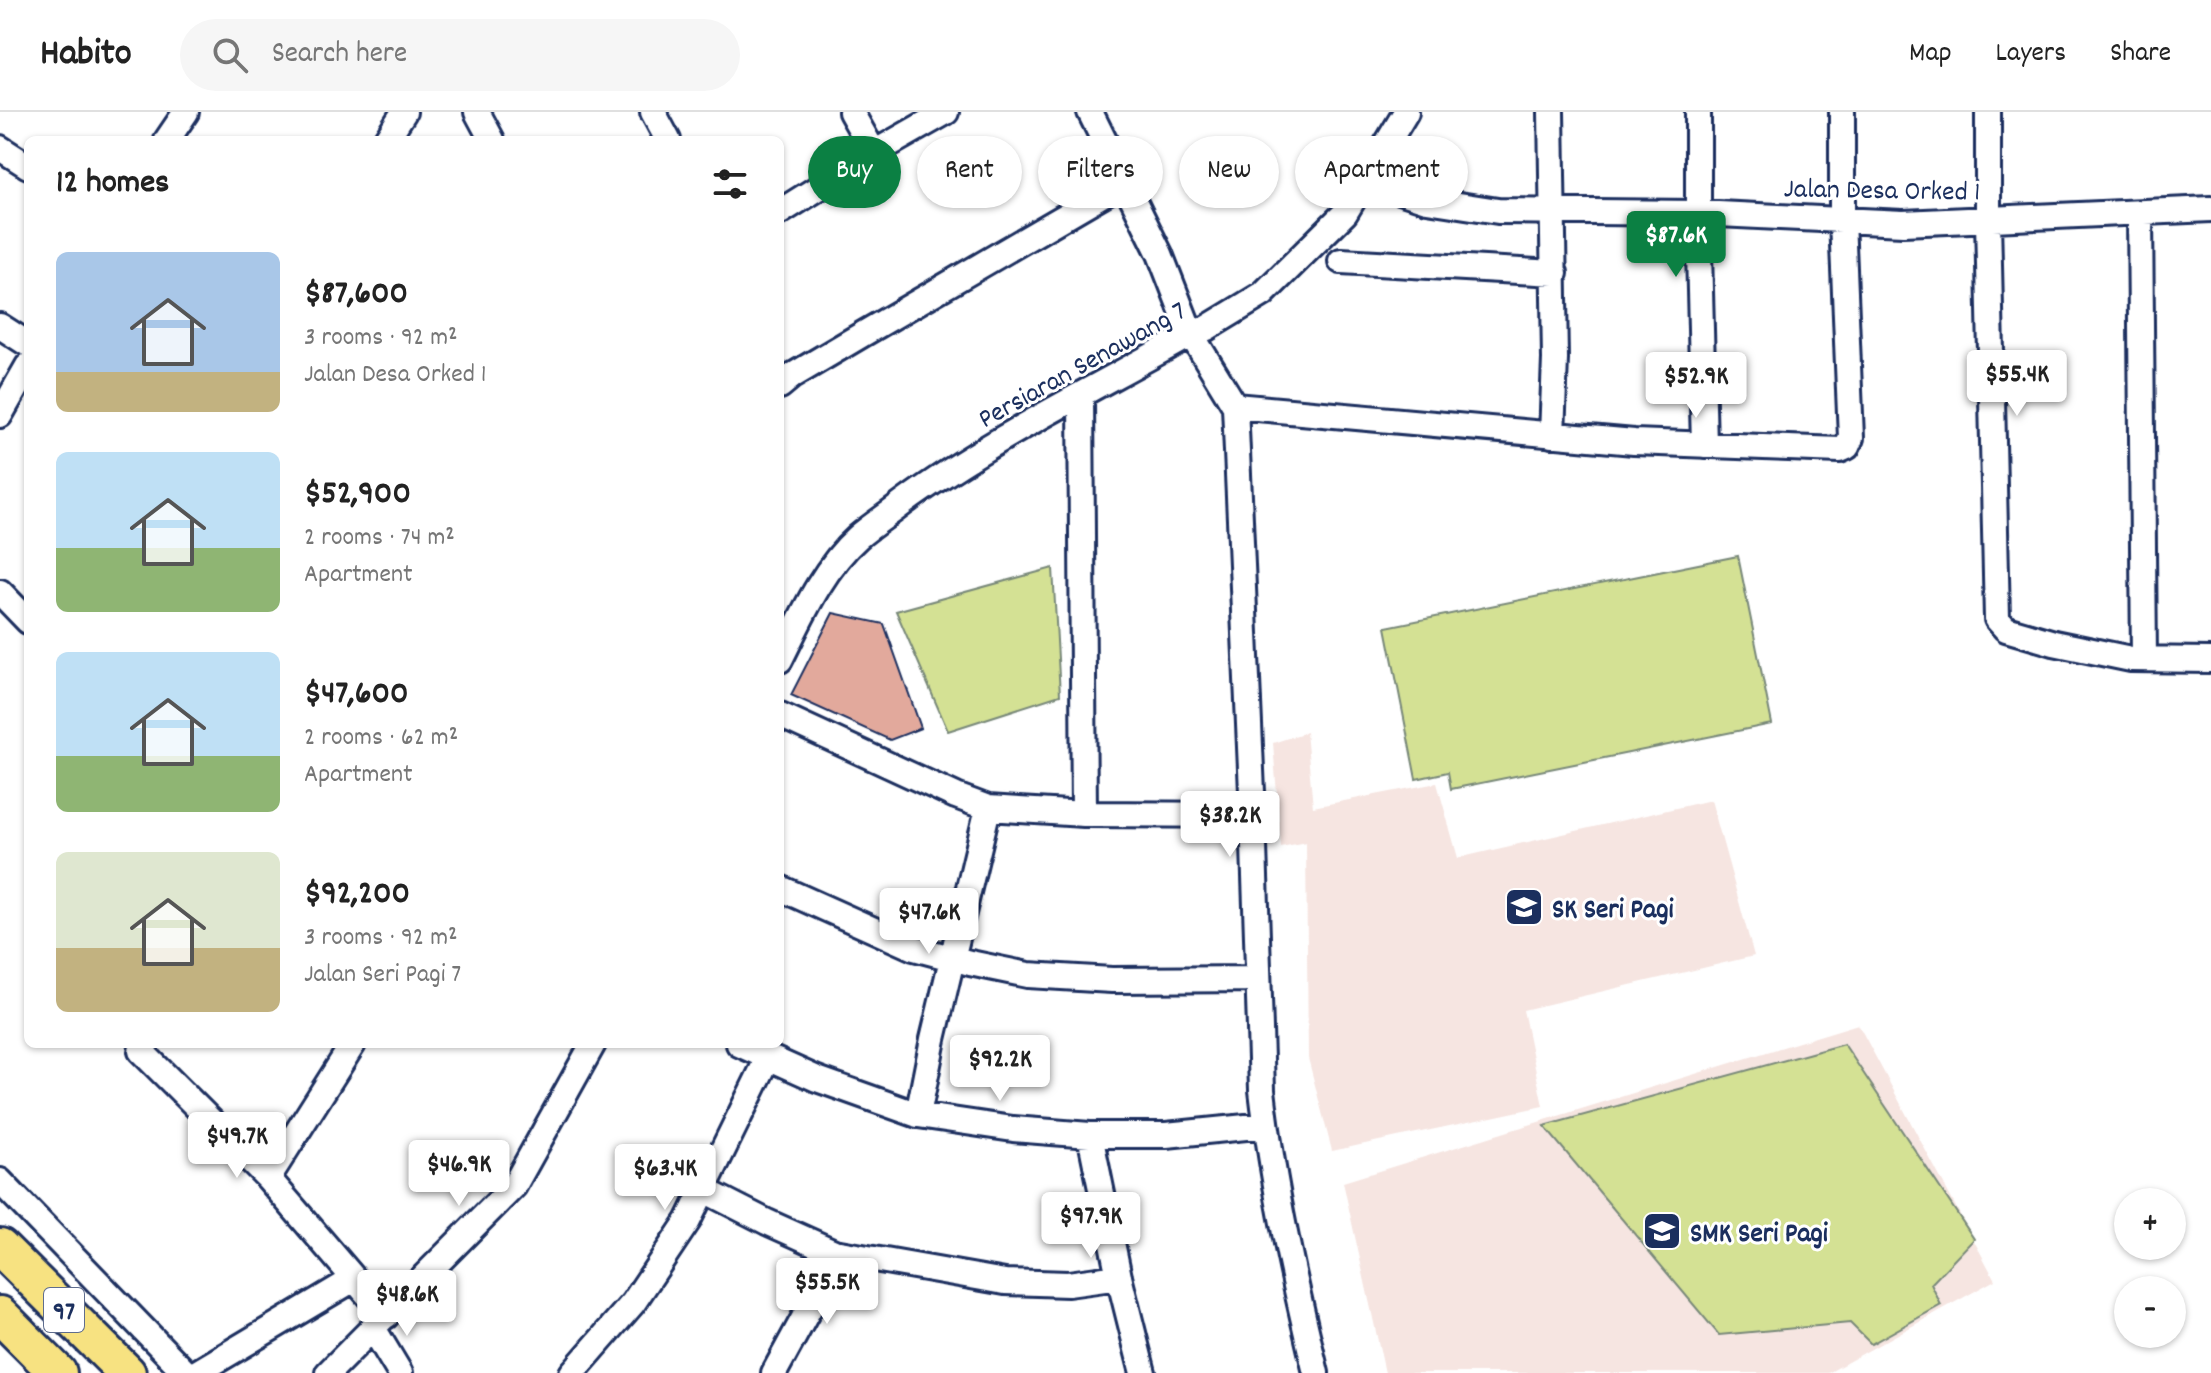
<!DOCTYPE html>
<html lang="en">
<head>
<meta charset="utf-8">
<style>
  :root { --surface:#fff; --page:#f6f6f6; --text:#222; --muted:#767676; --line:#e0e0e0; --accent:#0b8043 }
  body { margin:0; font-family:Dekko,sans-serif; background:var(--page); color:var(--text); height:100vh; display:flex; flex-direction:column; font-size:30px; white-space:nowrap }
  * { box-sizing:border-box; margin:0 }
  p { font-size:26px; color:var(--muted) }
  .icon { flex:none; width:44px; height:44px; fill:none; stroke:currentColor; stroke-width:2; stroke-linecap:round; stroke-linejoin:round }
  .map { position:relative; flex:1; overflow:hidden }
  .sheet { position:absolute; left:24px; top:24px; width:760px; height:912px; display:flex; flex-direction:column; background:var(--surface); border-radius:12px; box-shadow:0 2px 6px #0004 }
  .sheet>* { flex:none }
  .hud { position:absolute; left:808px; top:24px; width:760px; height:72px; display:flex; gap:16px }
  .tools { position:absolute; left:2114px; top:1076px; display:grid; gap:16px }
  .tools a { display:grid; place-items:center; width:72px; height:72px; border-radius:50%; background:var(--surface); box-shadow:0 2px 6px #0004; font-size:40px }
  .price { position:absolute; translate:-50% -68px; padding:0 18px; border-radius:8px; background:#fff; color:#222; font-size:26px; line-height:52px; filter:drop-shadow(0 2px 4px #0008) }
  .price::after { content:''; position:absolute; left:50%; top:48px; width:24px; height:18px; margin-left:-12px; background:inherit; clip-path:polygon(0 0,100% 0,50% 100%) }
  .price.active { background:var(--accent); color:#fff }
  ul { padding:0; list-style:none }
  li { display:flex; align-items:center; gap:24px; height:200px; padding:0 32px }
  li span { display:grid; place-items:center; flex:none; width:224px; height:160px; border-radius:12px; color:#555 }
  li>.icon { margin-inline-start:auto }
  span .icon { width:96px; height:96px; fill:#fffc; stroke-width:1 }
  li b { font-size:34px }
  h2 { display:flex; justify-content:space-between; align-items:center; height:96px; padding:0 32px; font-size:34px }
  .chip { padding:0 28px; border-radius:36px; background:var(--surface); box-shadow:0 2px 6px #0004; font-size:28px; line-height:72px }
  .chip.active { background:var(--accent); color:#fff }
  header { display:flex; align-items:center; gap:48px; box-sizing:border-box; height:112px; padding:0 40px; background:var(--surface); border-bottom:2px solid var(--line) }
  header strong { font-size:38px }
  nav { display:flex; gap:44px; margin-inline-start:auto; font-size:28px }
  .search { width:560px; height:72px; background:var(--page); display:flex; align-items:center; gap:20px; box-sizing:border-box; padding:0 28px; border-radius:44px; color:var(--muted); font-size:30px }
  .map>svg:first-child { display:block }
</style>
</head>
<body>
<header>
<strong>Habito</strong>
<div class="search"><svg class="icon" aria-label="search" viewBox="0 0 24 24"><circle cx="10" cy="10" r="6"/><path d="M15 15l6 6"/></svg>Search here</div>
<nav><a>Map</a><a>Layers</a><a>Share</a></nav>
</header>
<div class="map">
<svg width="2211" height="1261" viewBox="0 0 2211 1261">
  <rect width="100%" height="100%" fill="#fff"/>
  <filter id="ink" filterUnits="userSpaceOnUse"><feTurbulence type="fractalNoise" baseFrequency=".0125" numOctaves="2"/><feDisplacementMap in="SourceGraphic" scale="16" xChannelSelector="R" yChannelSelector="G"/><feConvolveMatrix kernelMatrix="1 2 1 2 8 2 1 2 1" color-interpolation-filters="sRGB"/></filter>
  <g filter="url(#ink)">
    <path fill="#f6e5e1" d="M1306 620 1313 695 1437 671 1458 746 1711 688 1754 844 1523 898 1543 994 1332 1039 1308 946 1306 730 1281 735 1273 631Z
      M1858 912 1995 1168 1828 1261H1385L1343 1070Z"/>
    <path fill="#d4e194" stroke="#788879" stroke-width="2" d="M1738 444 1772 612 1451 677 1448 660 1416 667 1386 515Z
      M1053 456 1060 583 948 619 896 499Z
      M1844 932 1974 1127 1931 1172 1941 1193 1871 1232 1850 1211 1719 1223 1544 1014Z"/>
    <path fill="#e2a99c" stroke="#1b2f5e" stroke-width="2" d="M833 501 884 512 921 616 890 628 791 583Z"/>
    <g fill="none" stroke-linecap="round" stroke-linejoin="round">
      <g stroke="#1b2f5e" stroke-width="30">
        <path id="street" d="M477 0 492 28
          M653 0 668 28
          M851 0 874 41
          M1090 0 1160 142 1191 222 1235 294 1253 703 1262 978C1273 1074 1294 1168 1316 1261
          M1551 0 1555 247 1552 323
          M1698 0V101L1704 333
          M1988 0V108L1997 507 2006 517 2054 531 2131 547 2211 548
          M167 28 186 0
          M386 28 404 0
          M0 36 28 54
          M1365 68 1427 88 1498 99 1698 101 1903 111 2211 97
          M780 100 874 41 946 0
          M2140 101 2144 547
          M1341 149 1555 161
          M0 214 28 232
          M780 274 792 264 863 222 1124 70
          M1081 283 1084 702
          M1235 294 1634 330 1840 338 1847 335 1851 326 1842 108V0
          M0 303 28 254
          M0 480 28 509
          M780 548C801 506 822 457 858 425 872 413 888 403 902 392 992 326 1094 277 1191 222L1207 216 1263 182 1345 101 1406 0
          M780 603 956 684 988 696 1084 702 1253 703
          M780 776 914 836 970 851 1028 863 1112 868 1258 867
          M146 932 141 939 268 1066 386 1204
          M739 932 817 967 918 1003 1013 1017 1090 1023H1166L1266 1013
          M918 1003 933 927 988 696
          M1090 1023 1119 1165 1143 1261
          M268 1066 353 932
          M0 1069 186 1261
          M704 1078 767 1110 834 1140 1005 1170 1068 1172 1119 1165
          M373 1216 400 1261
          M196 1261 354 1167
          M328 1261 514 1074 593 932
          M572 1261 633 1191 688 1109 768 946
          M774 1261 817 1182 834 1140"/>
      </g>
      <g stroke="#1b2f5e" stroke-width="42">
        <path id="primary" d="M0 1135 127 1261
          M0 1203 58 1261"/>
      </g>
      <use href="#street" stroke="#fff" stroke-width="24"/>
      <use href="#primary" stroke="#f7e281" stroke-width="36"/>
    </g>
  </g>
  <defs>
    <g id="school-square" transform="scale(2)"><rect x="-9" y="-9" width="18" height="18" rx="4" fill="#1b2f5e" stroke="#fff"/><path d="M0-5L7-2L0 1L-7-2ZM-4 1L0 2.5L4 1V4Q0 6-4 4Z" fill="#fff"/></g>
  </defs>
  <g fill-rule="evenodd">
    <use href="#school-square" x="1524" y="795"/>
    <use href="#school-square" x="1662" y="1119"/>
  </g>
  <g text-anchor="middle" stroke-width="6" stroke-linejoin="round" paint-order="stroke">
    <rect fill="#fff" stroke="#5f6d8e" stroke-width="2" x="44" y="1176" width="40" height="44" rx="6"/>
    <g font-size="26" font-weight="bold" fill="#1b2f5e">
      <text x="64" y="1207">97</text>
    </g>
    <g font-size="28" fill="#1b2f5e" stroke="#fff">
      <text transform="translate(1882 76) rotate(1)" y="10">Jalan Desa Orked 1</text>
      <text transform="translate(1081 251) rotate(-29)" y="10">Persiaran Senawang 7</text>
    </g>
    <g font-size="28" font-weight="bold" fill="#1b2f5e" stroke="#fff" text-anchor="start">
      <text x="1552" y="805">SK Seri Pagi</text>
      <text x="1690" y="1129">SMK Seri Pagi</text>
    </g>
  </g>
</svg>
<div class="tools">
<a>+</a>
<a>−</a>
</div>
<b class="price active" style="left:1676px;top:167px">$87.6K</b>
<b class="price" style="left:2017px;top:306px">$55.4K</b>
<b class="price" style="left:1696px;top:308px">$52.9K</b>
<b class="price" style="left:1230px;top:747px">$38.2K</b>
<b class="price" style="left:929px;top:844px">$47.6K</b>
<b class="price" style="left:1000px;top:991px">$92.2K</b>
<b class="price" style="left:237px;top:1068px">$49.7K</b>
<b class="price" style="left:459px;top:1096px">$46.9K</b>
<b class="price" style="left:665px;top:1100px">$63.4K</b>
<b class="price" style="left:1091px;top:1148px">$97.9K</b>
<b class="price" style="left:827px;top:1214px">$55.5K</b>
<b class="price" style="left:407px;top:1226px">$48.6K</b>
<div class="hud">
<a class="chip active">Buy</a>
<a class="chip">Rent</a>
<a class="chip">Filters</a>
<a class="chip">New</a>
<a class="chip">Apartment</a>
</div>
<section class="sheet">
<h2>12 homes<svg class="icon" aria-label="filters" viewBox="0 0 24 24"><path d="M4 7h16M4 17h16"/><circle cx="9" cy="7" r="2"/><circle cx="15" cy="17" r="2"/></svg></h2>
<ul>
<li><span style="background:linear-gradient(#a9c7e8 75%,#c2b280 0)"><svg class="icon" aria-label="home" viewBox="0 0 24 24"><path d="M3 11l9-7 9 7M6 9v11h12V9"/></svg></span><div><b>$87,600</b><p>3 rooms · 92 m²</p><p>Jalan Desa Orked 1</p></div></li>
<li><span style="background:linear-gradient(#bfe0f5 60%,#8fb573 0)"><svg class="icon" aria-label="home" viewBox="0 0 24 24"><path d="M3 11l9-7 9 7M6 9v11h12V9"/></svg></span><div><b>$52,900</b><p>2 rooms · 74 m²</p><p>Apartment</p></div></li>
<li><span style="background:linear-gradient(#bfe0f5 65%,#8fb573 0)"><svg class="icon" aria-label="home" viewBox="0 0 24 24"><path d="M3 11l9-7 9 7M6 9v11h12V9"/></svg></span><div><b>$47,600</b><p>2 rooms · 62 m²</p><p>Apartment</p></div></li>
<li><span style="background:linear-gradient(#dfe7d0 60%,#c2b280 0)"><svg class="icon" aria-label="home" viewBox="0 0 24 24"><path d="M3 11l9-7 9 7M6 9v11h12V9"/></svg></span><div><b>$92,200</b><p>3 rooms · 92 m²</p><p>Jalan Seri Pagi 7</p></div></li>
</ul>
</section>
</div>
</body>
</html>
